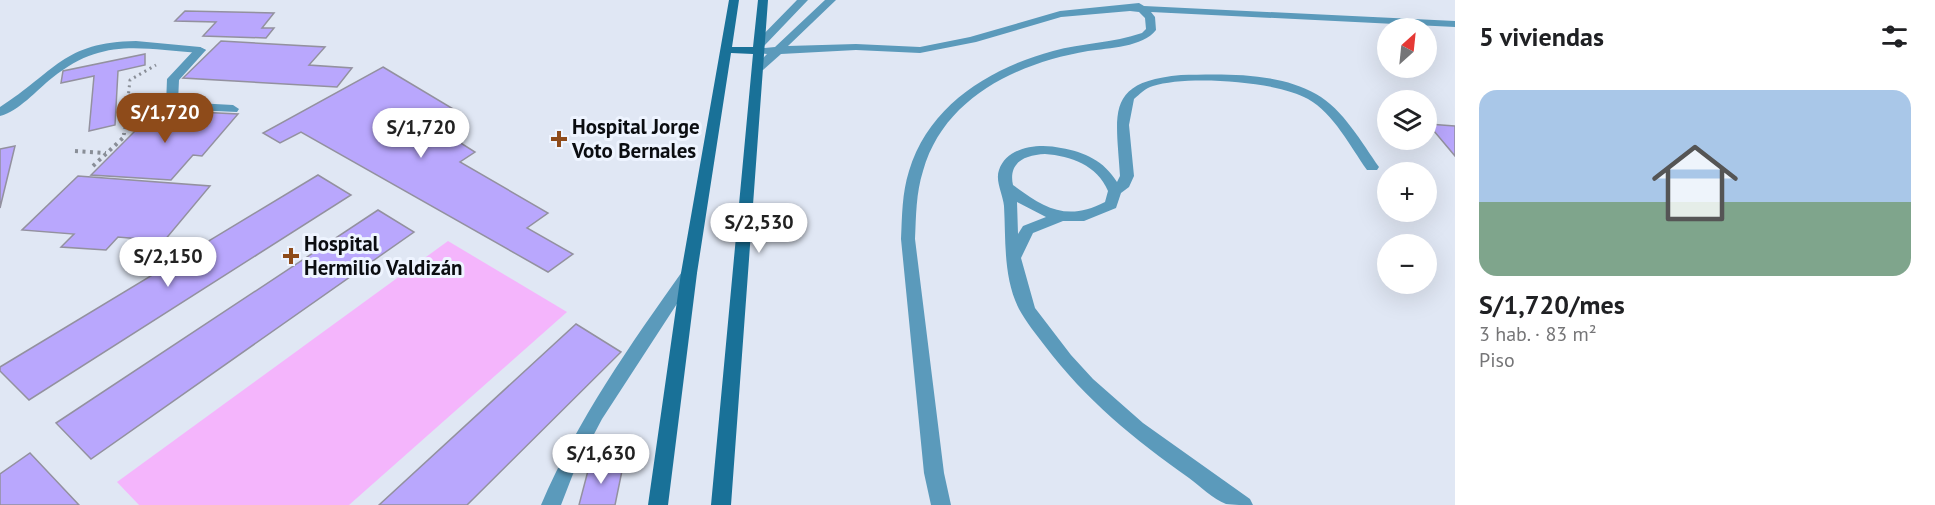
<!DOCTYPE html>
<html lang="es">
<head>
<meta charset="utf-8">
<style>
  :root { --surface:#fff; --page:#f6f6f6; --text:#202124; --muted:#757577; --line:#e0e0e0; --accent:#8e4b1a }
  body { margin:0; font-family:"PT Sans",sans-serif; background:var(--page); color:var(--text); height:100vh; display:flex; flex-direction:column; font-size:22px; white-space:nowrap }
  * { box-sizing:border-box; margin:0 }
  p { font-size:20px; color:var(--muted) }
  .icon { flex:none; width:33px; height:33px; fill:none; stroke:currentColor; stroke-width:2; stroke-linecap:round; stroke-linejoin:round }
  .map { position:relative; flex:1; overflow:hidden }
  .drawer { display:flex; flex-direction:column; background:var(--surface); width:480px }
  .drawer>* { flex:none }
  .needle { width:39px; rotate:27deg }
  .fabs { position:absolute; left:1377px; top:18px; display:grid; gap:12px }
  .fabs a { display:grid; place-items:center; width:60px; height:60px; border-radius:50%; background:var(--surface); box-shadow:0 6px 24px #0002; font-size:30px }
  .price { position:absolute; translate:-50% -51px; padding:0 14px; border-radius:21px; background:#fff; color:#222; font-size:20px; line-height:39px; filter:drop-shadow(0 2px 3px #0008) }
  .price::after { content:''; position:absolute; left:50%; top:36px; width:18px; height:14px; margin-left:-9px; background:inherit; clip-path:polygon(0 0,100% 0,50% 100%) }
  .price.current { background:var(--accent); color:#fff }
  ul { padding:0; list-style:none }
  li { display:grid; align-content:center; gap:12px; height:318px; padding:0 24px }
  li+li { border-top:2px solid var(--line) }
  li span { display:grid; place-items:center; height:186px; border-radius:18px; color:#555 }
  li>.icon { margin-inline-start:auto }
  span .icon { width:108px; height:108px; fill:#fffc; stroke-width:1 }
  li b { font-size:26px }
  h2 { display:flex; justify-content:space-between; align-items:center; height:72px; padding:0 24px; font-size:26px }
  main { display:flex; flex:1; min-height:0 }
  .map>svg:first-child { display:block }
</style>
</head>
<body>
<main>
<div class="map">
<svg width="1455" height="505" viewBox="0 0 1455 505">
  <rect width="100%" height="100%" fill="#e0e7f4"/>
  <path fill="#f4b5fc" d="M448 241 567 312 349 505H139L117 482Z"/>
  <path fill="#b9a7fd" stroke="#93919f" stroke-width="1.5" d="M185 11 274 13 262 28H274L266 38 203 36 216 22 175 21Z
    M221 41 325 47 309 65 352 68 337 87 183 78Z
    M145 54V65L118 71 115 125 89 131 94 76 61 83 63 71Z
    M383 67 460 113 437 128 475 152 460 162 548 213 527 228 573 254 548 272 301 132 280 143 263 133Z
    M156 110 238 114 202 156 193 155 171 180 91 175Z
    M1428 124 1455 126V156Z
    M15 146 0 208V149Z
    M318 175 351 195 29 400 0 371V367Z
    M78 176 210 186 164 241 118 237 106 250 61 247 74 234 22 230Z
    M378 210 414 232 91 459 56 423Z
    M576 324 621 352 467 505H379Z
    M30 453 79 505H0V474Z
    M590 463 623 466 615 505H579Z"/>
  <g fill="none" stroke-linecap="round" stroke-linejoin="round">
    <path stroke="#898e97" stroke-width="3" stroke-dasharray="2 4" stroke-linecap="butt" d="M124 135 130 80 156 65"/>
    <path stroke="#898e97" stroke-width="4" stroke-dasharray="3 4.5" stroke-linecap="butt" d="M75 151 106 153
      M93 166 124 137V133"/>
    <path fill="#5b9abb" fill-rule="evenodd" d="M797 0H808L764 46H756V42Z
      M825 0H836L788 46 856 44 920 47 970 37 1060 11 1139 3 1144 6 1455 21V27L1151 12 1155 17 1156 30C1143 47 1109 48 1088 51 1018 63 944 97 923 171 916 193 916 216 915 239L944 473 951 505H931L924 473 901 239C902 216 902 193 909 171 929 105 990 68 1053 51 1082 43 1113 43 1142 33L1146 29 1145 18 1139 12 1130 11 1061 17 976 42 920 53 856 50 781 54 763 70H755V66L767 54 756 53V49L775 47Z
      M136 41 200 47 206 50 200 53C140 49 103 37 52 78 37 90 19 111 0 116V107C55 72 63 42 136 41Z
      M1181 75C1224 74 1278 72 1316 94 1343 109 1362 143 1379 167L1377 170H1367C1350 146 1334 114 1308 99 1277 81 1187 75 1153 86 1145 88 1140 94 1134 99L1129 125 1134 176 1129 187 1121 193 1116 208 1084 221H1063L1033 233 1021 258 1035 308 1071 355 1093 379 1143 423 1250 499 1253 505C1245 505 1233 505 1226 504 1213 499 1200 486 1189 478 1135 440 1085 399 1045 346 1036 334 1026 322 1019 309 1003 277 1006 241 1004 206 1003 195 995 181 999 170 1007 146 1040 143 1061 148 1085 152 1104 161 1117 182L1120 176C1116 112 1105 82 1181 75ZM1045 154C1071 156 1097 165 1108 191L1105 202C1067 222 1044 208 1013 185 1008 162 1025 155 1045 154ZM1017 202 1046 217 1023 226 1018 234Z
      M689 267 697 273 602 419 573 474 561 505H541C578 419 630 345 684 269Z"/>
    <path fill="#5b9abb" fill-rule="evenodd" d="M200 47 206 50 179 80 178 102 233 105 239 109 237 112 172 109 166 105 167 79 196 48Z"/>
    <path fill="#197198" fill-rule="evenodd" d="M729 0H739L732 47H753L758 0H768L731 505H711L753 54 731 53 697 273 668 505H648L681 273Z"/>
  </g>
  <g fill="#8e4b1a" stroke="#eef4ff" stroke-width="2">
    <path d="M556 130h6v6h6v6h-6v6h-6v-6h-6v-6h6z"/>
    <path d="M288 247h6v6h6v6h-6v6h-6v-6h-6v-6h6z"/>
  </g>
  <g text-anchor="middle" stroke-width="6" stroke-linejoin="round" paint-order="stroke">
    <g font-size="21" font-weight="bold" fill="#0b0d11" stroke="#eef4ff" text-anchor="start">
      <text x="572" y="134">Hospital Jorge<tspan x="572" dy="24">Voto Bernales</tspan></text>
      <text x="304" y="251">Hospital<tspan x="304" dy="24">Hermilio Valdizán</tspan></text>
    </g>
  </g>
</svg>
<div class="fabs">
<a><svg class="needle" viewBox="-14 -14 28 28"><path d="M0-13l5 13h-10z" fill="#e53935"/><path d="M0 13l5-13h-10z" fill="#757577"/></svg></a>
<a><svg class="icon" aria-label="layers" viewBox="0 0 24 24"><path d="M12 4l9 5-9 5-9-5zM3 14l9 5 9-5"/></svg></a>
<a>+</a>
<a>−</a>
</div>
<b class="price current" style="left:165px;top:144px">S/1,720</b>
<b class="price" style="left:421px;top:159px">S/1,720</b>
<b class="price" style="left:759px;top:254px">S/2,530</b>
<b class="price" style="left:168px;top:288px">S/2,150</b>
<b class="price" style="left:601px;top:485px">S/1,630</b>
</div>
<section class="drawer">
<h2>5 viviendas<svg class="icon" aria-label="filters" viewBox="0 0 24 24"><path d="M4 7h16M4 17h16"/><circle cx="9" cy="7" r="2"/><circle cx="15" cy="17" r="2"/></svg></h2>
<ul>
<li><span style="background:linear-gradient(#a9c7e8 60%,#7fa58c 0)"><svg class="icon" aria-label="home" viewBox="0 0 24 24"><path d="M3 11l9-7 9 7M6 9v11h12V9"/></svg></span><div><b>S/1,720/mes</b><p>3 hab. · 83 m²</p><p>Piso</p></div></li>
</ul>
</section>
</main>
</body>
</html>
